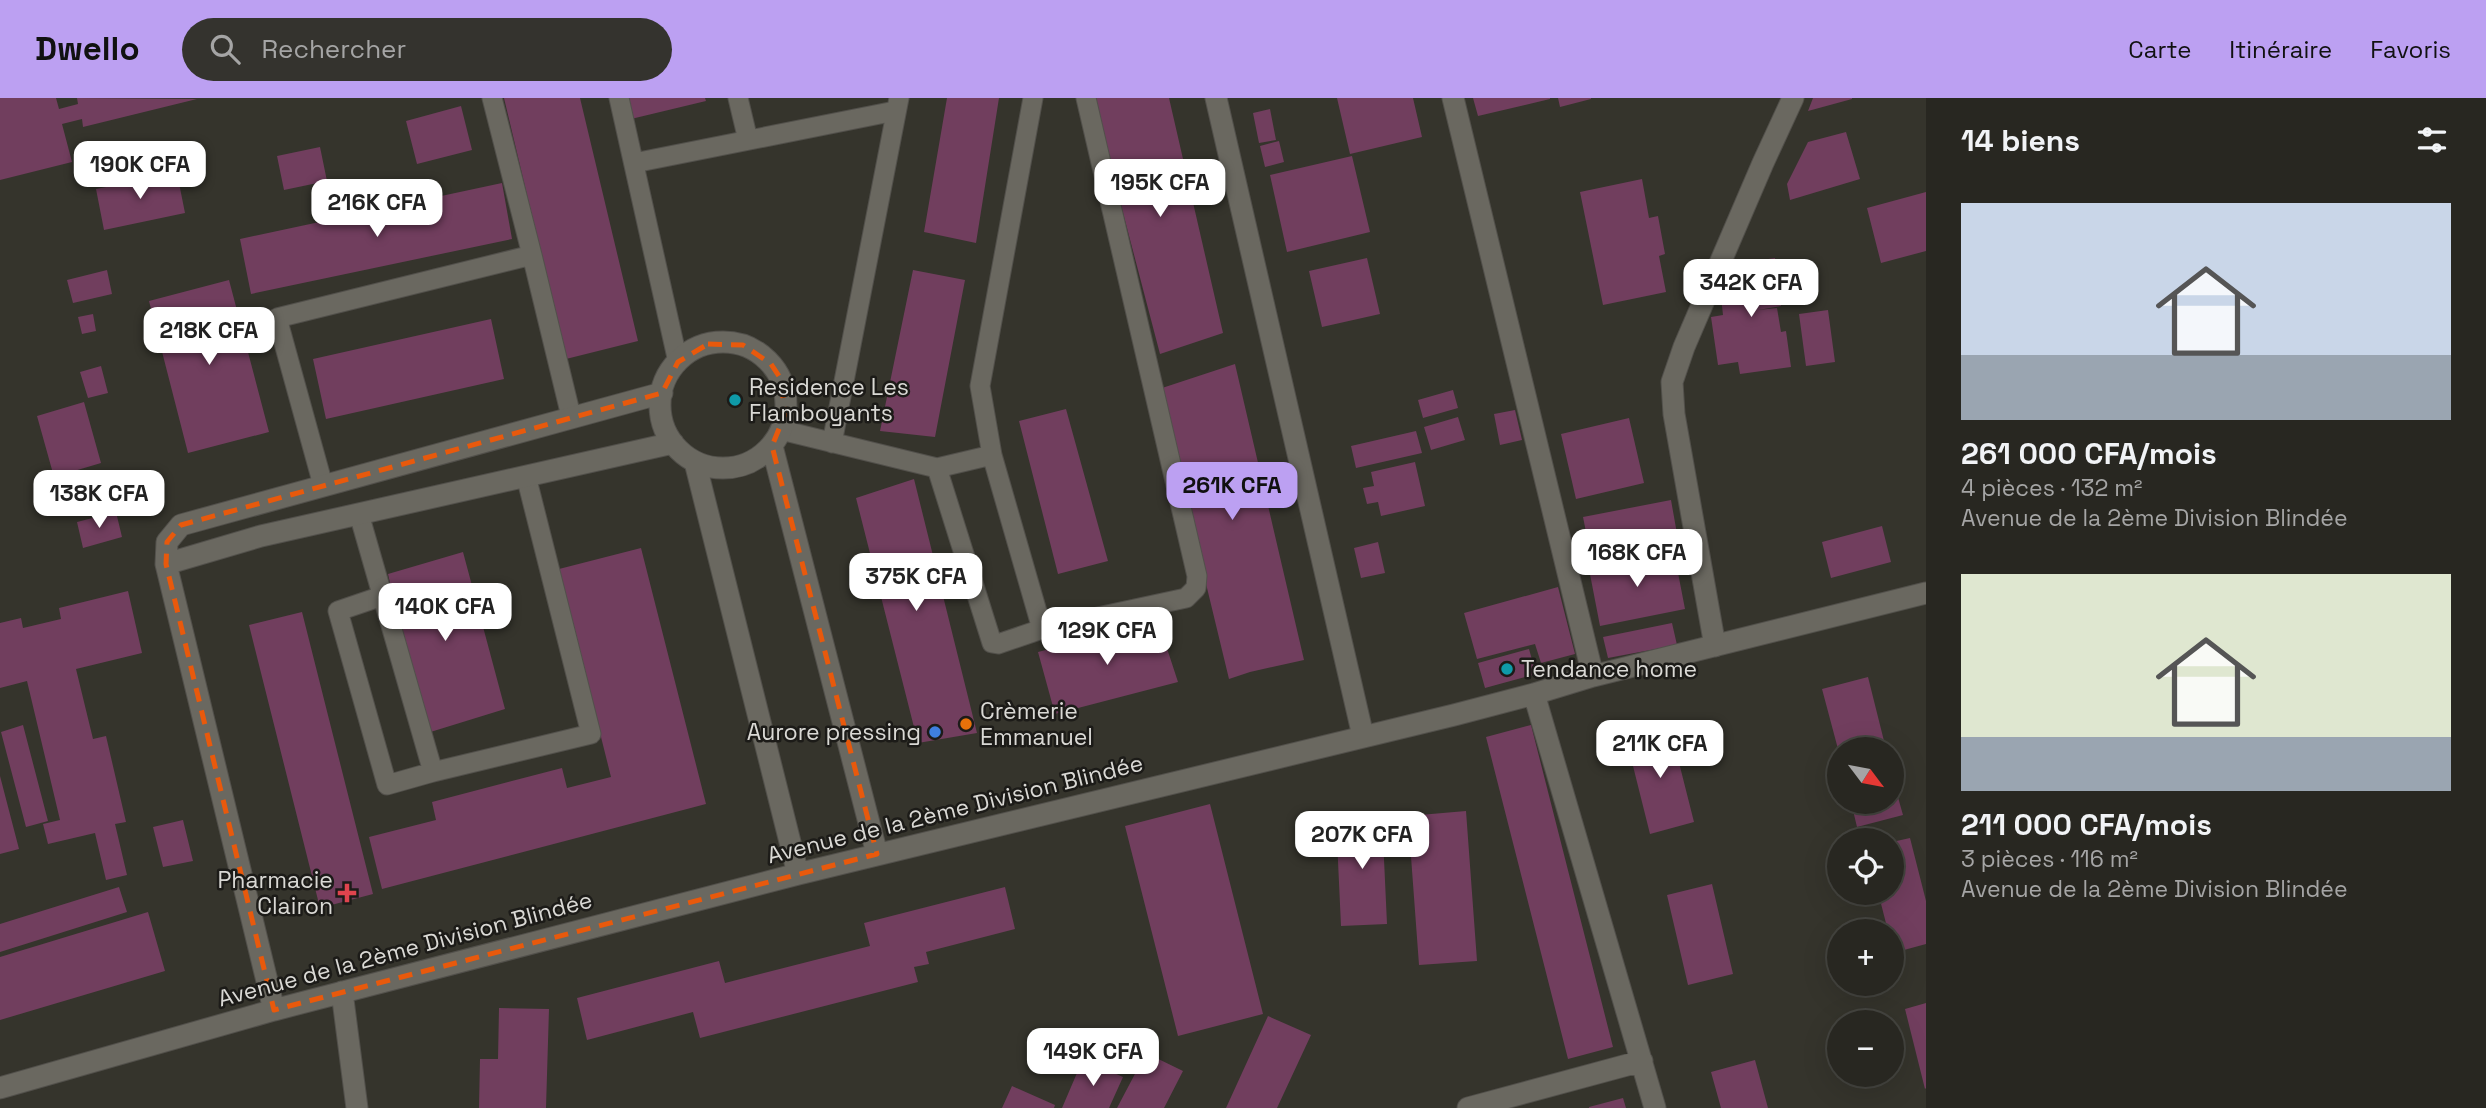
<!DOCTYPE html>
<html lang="fr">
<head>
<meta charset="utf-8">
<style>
  :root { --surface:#282721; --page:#34332e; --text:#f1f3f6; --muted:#a5a5a5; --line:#44443f; --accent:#bca0f2 }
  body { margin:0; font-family:"Space Grotesk",sans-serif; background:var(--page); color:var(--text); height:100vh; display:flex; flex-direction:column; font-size:26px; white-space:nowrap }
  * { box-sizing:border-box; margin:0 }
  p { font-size:23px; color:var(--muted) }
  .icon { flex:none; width:38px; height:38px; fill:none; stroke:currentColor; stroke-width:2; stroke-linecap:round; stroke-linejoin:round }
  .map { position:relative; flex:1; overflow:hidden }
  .sheet { display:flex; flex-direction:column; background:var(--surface); width:560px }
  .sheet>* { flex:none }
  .needle { width:46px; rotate:122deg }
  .controls { position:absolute; left:1827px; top:639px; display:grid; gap:14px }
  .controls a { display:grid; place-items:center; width:77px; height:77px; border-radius:50%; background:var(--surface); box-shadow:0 7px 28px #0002,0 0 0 2px var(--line); font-size:35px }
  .price { position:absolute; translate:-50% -60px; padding:0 16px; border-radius:14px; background:#fff; color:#222; font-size:23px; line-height:46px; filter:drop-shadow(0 2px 4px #0008) }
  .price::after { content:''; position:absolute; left:50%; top:42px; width:21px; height:16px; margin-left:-10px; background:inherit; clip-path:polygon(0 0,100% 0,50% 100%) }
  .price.current { background:var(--accent); color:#111 }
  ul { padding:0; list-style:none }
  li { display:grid; align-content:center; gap:14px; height:371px; padding:0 35px }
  li span { display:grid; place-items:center; height:217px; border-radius:0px; color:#555 }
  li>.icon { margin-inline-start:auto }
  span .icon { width:126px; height:126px; fill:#fffc; stroke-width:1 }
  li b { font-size:30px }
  h2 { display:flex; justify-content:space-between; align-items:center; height:84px; padding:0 35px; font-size:30px }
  header { display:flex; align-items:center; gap:42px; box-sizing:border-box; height:98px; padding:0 35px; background:var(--accent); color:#111 }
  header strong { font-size:33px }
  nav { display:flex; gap:38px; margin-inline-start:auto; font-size:24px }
  .search { width:490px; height:63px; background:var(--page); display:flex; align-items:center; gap:18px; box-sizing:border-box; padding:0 24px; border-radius:38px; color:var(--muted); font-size:26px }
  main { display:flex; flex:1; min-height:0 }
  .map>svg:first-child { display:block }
</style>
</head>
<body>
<header>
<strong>Dwello</strong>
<div class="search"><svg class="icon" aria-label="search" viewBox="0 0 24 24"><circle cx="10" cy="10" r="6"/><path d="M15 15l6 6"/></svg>Rechercher</div>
<nav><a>Carte</a><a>Itinéraire</a><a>Favoris</a></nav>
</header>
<main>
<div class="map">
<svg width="1926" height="1010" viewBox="0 0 1926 1010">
  <rect width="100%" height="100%" fill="#35342c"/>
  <path fill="#713e5e" d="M0 0H56L59 11 78 6 77 0 197 1 83 29 82 21 62 26 72 64 0 82Z
    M504 0H580L638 243 566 261Z
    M625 0H705L706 3 631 21Z
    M947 0H999L976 145 924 134Z
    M1093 0H1169L1223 235 1160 256Z
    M1337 0H1413L1422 39 1350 56Z
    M1473 0H1550V1L1478 18Z
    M1558 0H1591V1L1560 9Z
    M1813 0H1852V1L1808 13Z
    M461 8 472 52 417 66 406 23Z
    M1270 11 1276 42 1259 45 1253 15Z
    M1846 34 1860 81 1790 102 1787 86 1808 44Z
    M1279 43 1284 64 1265 69 1260 48Z
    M320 49 327 83 284 92 277 58Z
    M1352 58 1370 134 1287 154 1270 77Z
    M177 75 185 115 104 132 96 91Z
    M1642 81 1649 120 1658 118 1665 156 1659 158 1666 194 1603 207 1580 94Z
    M502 85 512 141 251 196 240 141Z
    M1926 94V153L1881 165 1867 110Z
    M1367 160 1380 216 1322 229 1309 173Z
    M1775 160 1781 208 1758 212 1777 210 1781 234 1786 233 1791 269 1740 276 1738 264 1718 267 1711 219 1723 217 1720 190 1729 189 1726 167Z
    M107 172 112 196 73 205 67 182Z
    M913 172 965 182 935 339 880 333Z
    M229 182 269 334 188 355 149 203Z
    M1828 212 1835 264 1806 268 1799 216Z
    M93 216 96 233 82 236 78 219Z
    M491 221 504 281 326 321 313 261Z
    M1235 266 1304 562 1250 574 1229 581 1159 291Z
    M101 268 108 295 88 300 80 274Z
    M1453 292 1458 310 1423 320 1418 302Z
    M84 304 101 365 54 379 37 318Z
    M1066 311 1108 463 1058 476 1019 323Z
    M1515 312 1522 342 1500 347 1494 316Z
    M1458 319 1465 342 1431 352 1424 329Z
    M1629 320 1644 385 1576 401 1561 336Z
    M1416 333 1422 355 1356 370 1351 348Z
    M1415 364 1425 408 1381 418 1378 404 1367 406 1363 390 1374 388 1371 374Z
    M914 381 977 635 918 645 856 400Z
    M1671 402 1679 447 1592 464 1583 419Z
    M116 414 122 439 83 450 77 424Z
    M1882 428 1891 464 1831 480 1822 444Z
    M1378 444 1385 475 1361 480 1354 450Z
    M641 450 706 706 382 791 369 739 436 722 432 704 562 670 567 690 611 679 559 471Z
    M463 454 505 611 424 636 388 476Z
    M1674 454 1685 511 1600 528 1589 471Z
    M1558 489 1575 556 1541 565 1535 546 1477 561 1464 515Z
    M128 493 142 555 76 571 93 641 106 638 126 724 115 726 127 777 106 782 95 735 48 746 43 726 60 722 27 583 0 590V525L21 520 23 530 61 521 59 510Z
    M302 514 373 796 320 810 249 527Z
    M1158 523 1178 584 1055 616 1038 554Z
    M1672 525 1677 547 1608 560 1603 539Z
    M1529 551 1536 576 1485 590 1478 565Z
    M1868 579 1886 651H1838L1822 591Z
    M23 627 48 723 26 729 1 634Z
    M1531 627 1613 949 1568 961 1486 639Z
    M1670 629 1694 724 1650 736 1626 640Z
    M0 678 19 751 0 756Z
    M1892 678 1903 717 1857 729 1851 704H1892Z
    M1210 706 1263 916 1178 938 1125 728Z
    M1466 713 1477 863 1419 867 1408 718Z
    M1382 718 1387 826 1341 828 1336 720Z
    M183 722 193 763 163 769 153 729Z
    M1910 740 1926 803V846L1893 855 1892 833H1888L1878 794H1892V744Z
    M1712 786 1733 876 1688 887 1667 797Z
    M119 789 127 814 0 854V826Z
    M1005 789 1015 831 926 854 929 866 914 869 918 884 700 940 693 914 587 942 577 900 719 863 725 885 870 848 864 825Z
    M148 814 165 873 0 922V859Z
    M1926 905V990L1925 991 1905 911Z
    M499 910 549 911 546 1010H479L480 961H498Z
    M1268 918 1311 937 1277 1010H1226Z
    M1146 955 1183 973 1164 1010H1117Z
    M1083 961 1123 979 1109 1010H1062Z
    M1755 962 1768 1010H1721L1711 974Z
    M1012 988 1055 1007 1054 1010H1002Z
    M1623 1000 1626 1010H1589V1009Z"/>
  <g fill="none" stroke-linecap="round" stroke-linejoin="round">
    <g stroke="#52504b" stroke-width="21">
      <path id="lane" d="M492 0 532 157
        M619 0 678 264
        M738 0 748 42
        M634 65 895 13
        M781 332 937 370 992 357 1042 531
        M832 345 899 0
        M992 357 980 288 1033 0
        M937 370 992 545 998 546 1042 531 1186 500 1196 490 1197 478 1086 0
        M323 387 277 220 532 157 571 318
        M359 416 433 674 591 636 526 378
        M382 498 338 513 387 687 433 674"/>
    </g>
    <g stroke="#52504b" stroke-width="23">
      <path id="street" d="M1216 0 1363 638
        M1453 0 1593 578
        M660 307a63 63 0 1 1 126 0a63 63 0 1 1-126 0Z
        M772 348 877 756
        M695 364 798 776
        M166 466 261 438 673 345
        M1715 548 1674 316 1672 284 1684 249 1763 65 1793 0
        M1534 596 1655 1010
        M342 894 357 1010
        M274 912 166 466 167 444 181 427 662 295
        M0 990 274 912 798 776 1454 617 1534 596 1593 578 1926 495
        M1468 1010 1642 963"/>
    </g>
    <use href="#lane" stroke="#6a6860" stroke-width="19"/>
    <use href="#street" stroke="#6a6860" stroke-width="21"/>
  </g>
  <path fill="none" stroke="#e8590c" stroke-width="5" stroke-dasharray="14 9" stroke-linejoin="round" d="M708 246 743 247 771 266 781 281 785 316 772 348 877 756 274 912 166 466 167 444 181 427 662 295 678 264Z"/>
  <g fill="#0f9aa8" stroke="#1c1b18" stroke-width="2.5">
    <circle cx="735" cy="302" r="7"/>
    <circle cx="1507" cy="571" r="7"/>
  </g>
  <circle fill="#e8710a" stroke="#1c1b18" stroke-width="2.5" cx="966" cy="626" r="7"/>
  <circle fill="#3f7fe0" stroke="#1c1b18" stroke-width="2.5" cx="935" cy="634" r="7"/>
  <path fill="#e0444e" stroke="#1c1b18" stroke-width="2.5" d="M343.5 784.5h7v7h7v7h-7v7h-7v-7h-7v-7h7z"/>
  <g text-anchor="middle" stroke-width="5" stroke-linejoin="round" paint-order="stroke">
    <g font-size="23" fill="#dad9d5" stroke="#1c1b18" text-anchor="start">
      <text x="749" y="297">Residence Les<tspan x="749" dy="26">Flamboyants</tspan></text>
      <text x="1521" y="579">Tendance home</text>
      <text x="980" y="621">Crèmerie<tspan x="980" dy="26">Emmanuel</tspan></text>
      <text x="921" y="642" text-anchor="end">Aurore pressing</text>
      <text x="333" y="790" text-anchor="end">Pharmacie<tspan x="333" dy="26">Clairon</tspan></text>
    </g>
    <g font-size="23" fill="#dad9d5" stroke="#1c1b18">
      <text transform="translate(955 711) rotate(-14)" y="8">Avenue de la 2ème Division Blindée</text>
      <text transform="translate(405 851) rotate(-15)" y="8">Avenue de la 2ème Division Blindée</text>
    </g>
  </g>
</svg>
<div class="controls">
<a><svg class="needle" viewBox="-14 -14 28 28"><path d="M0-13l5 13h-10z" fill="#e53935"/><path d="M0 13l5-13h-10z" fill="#a5a5a5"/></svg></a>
<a><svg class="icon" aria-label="locate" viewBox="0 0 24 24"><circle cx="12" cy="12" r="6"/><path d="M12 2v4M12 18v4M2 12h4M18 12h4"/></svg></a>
<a>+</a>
<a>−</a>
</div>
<b class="price" style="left:140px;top:103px">190K CFA</b>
<b class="price" style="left:1160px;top:121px">195K CFA</b>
<b class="price" style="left:377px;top:141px">216K CFA</b>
<b class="price" style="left:1751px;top:221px">342K CFA</b>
<b class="price" style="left:209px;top:269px">218K CFA</b>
<b class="price current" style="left:1232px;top:424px">261K CFA</b>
<b class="price" style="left:99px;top:432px">138K CFA</b>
<b class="price" style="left:1637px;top:491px">168K CFA</b>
<b class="price" style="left:916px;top:515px">375K CFA</b>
<b class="price" style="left:445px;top:545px">140K CFA</b>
<b class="price" style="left:1107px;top:569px">129K CFA</b>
<b class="price" style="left:1660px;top:682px">211K CFA</b>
<b class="price" style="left:1362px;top:773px">207K CFA</b>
<b class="price" style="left:1093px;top:990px">149K CFA</b>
</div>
<section class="sheet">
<h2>14 biens<svg class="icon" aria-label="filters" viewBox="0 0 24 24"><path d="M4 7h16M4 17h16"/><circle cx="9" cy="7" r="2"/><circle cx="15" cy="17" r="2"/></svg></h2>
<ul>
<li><span style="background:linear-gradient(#c9d6e8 70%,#9aa5b1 0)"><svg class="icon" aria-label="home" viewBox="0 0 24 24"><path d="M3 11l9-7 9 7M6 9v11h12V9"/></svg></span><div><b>261 000 CFA/mois</b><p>4 pièces · 132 m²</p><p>Avenue de la 2ème Division Blindée</p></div></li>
<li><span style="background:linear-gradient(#dfe7d0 75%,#9aa5b1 0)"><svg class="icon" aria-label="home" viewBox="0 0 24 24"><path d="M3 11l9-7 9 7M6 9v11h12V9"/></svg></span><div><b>211 000 CFA/mois</b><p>3 pièces · 116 m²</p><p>Avenue de la 2ème Division Blindée</p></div></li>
</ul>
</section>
</main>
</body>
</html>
